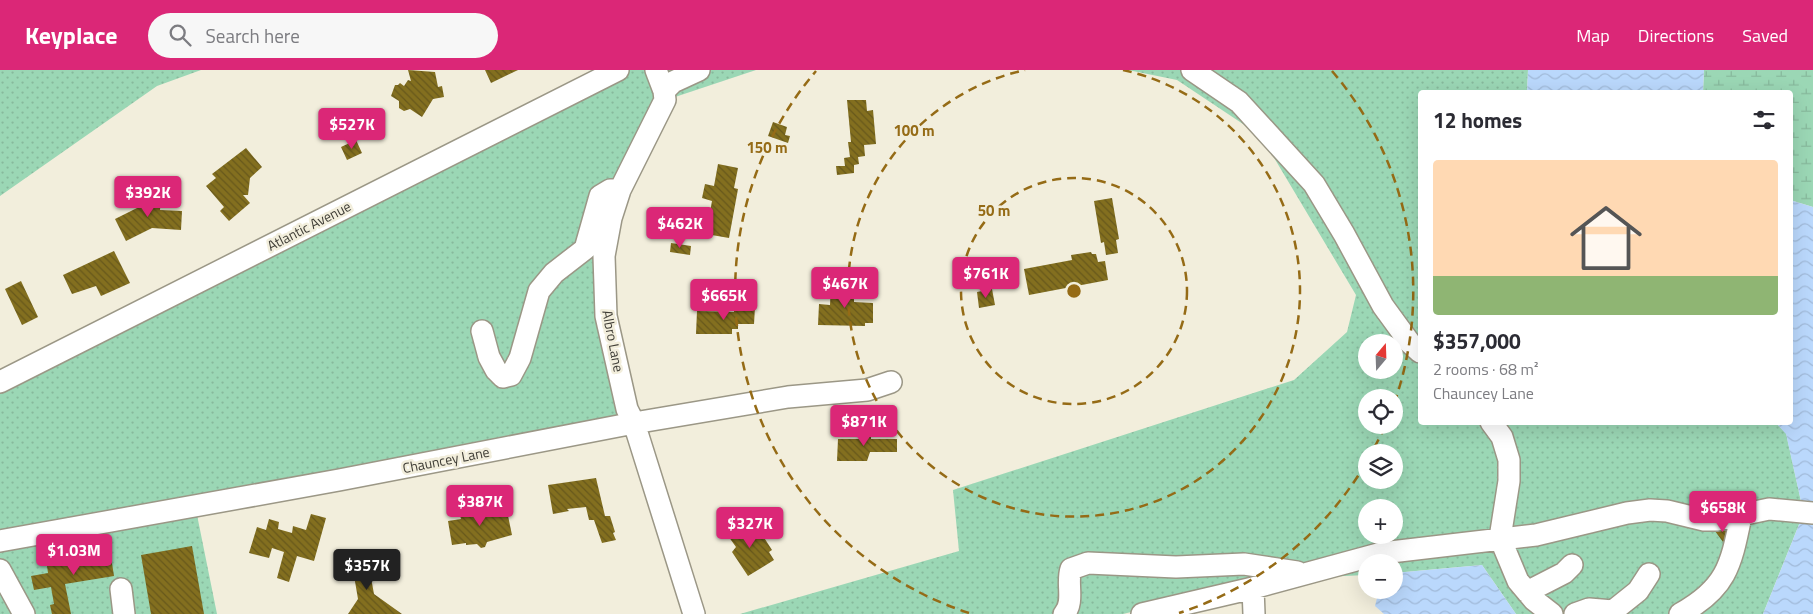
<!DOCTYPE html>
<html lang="en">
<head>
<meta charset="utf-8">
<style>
  :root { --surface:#fff; --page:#f7f7f7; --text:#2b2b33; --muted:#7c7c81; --line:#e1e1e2; --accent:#db2777 }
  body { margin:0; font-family:"Titillium Web",sans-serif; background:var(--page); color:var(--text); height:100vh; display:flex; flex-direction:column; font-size:19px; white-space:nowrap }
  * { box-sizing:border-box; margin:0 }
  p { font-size:16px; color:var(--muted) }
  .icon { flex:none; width:28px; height:28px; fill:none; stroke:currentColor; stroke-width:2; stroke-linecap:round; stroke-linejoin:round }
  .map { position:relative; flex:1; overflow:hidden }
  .panel { position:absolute; left:1418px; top:20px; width:375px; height:335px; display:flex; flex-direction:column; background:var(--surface); border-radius:5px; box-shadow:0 5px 20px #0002 }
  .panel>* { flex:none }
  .needle { width:32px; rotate:19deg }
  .tools { position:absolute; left:1358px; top:264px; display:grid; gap:10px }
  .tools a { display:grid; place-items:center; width:45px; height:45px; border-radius:50%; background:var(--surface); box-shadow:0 5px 20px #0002; font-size:25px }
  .price { position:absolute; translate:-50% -42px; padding:0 11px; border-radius:5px; background:var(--accent); color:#fff; font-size:16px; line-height:32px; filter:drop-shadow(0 1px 2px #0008) }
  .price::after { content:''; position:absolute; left:50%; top:30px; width:15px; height:11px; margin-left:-8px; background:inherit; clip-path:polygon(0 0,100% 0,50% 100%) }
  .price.current { background:#222; color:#fff }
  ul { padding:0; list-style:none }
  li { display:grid; align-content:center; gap:10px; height:265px; padding:0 15px }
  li+li { border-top:1px solid var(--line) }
  li span { display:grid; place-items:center; height:155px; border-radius:5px; color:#555 }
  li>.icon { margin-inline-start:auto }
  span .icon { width:90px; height:90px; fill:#fffc; stroke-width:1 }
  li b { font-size:21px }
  h2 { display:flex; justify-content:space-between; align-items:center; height:60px; padding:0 15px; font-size:21px }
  header { display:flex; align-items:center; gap:30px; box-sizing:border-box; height:70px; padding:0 25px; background:var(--accent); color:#fff }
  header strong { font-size:24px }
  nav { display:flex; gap:28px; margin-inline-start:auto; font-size:18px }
  .search { width:350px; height:45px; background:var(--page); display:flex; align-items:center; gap:12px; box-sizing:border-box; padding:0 18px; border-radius:28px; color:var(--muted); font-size:19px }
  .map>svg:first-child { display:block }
</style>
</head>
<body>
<header>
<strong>Keyplace</strong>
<div class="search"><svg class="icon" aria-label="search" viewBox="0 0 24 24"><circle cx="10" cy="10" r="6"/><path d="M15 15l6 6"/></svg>Search here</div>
<nav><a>Map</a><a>Directions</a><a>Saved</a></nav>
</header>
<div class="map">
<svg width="1813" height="544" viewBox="0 0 1813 544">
  <defs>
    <pattern id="grass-dots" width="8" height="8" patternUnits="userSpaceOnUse" patternTransform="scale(1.25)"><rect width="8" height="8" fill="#9bd7b5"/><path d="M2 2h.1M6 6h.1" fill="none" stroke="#87b99c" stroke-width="1.8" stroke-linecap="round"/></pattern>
    <pattern id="wetland-marsh" width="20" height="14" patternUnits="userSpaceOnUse" patternTransform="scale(1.25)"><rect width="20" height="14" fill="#9bd7b5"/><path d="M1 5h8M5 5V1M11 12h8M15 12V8" fill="none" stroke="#87b99c"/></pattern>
    <pattern id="water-waves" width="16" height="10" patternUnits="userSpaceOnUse" patternTransform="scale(1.25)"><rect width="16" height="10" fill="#bad8fc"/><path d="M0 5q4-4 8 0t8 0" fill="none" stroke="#a1bad9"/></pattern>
    <pattern id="building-back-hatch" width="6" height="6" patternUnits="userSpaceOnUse" patternTransform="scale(1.25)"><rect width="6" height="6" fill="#836f1f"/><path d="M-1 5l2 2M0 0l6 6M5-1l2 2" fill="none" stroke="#67581b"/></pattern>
  </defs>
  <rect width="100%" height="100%" fill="#f2eedc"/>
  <path fill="url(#grass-dots)" fill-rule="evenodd" d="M0 0H201L157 16 0 126Z
    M629 0H756L672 28 604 146 628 351 195 435 217 544H0V319Z
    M1128 0H1528L1527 22H1420V352L1776 353 1786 363 1802 436V447L1763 544H1516L1482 495 1394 503V492H1366V505L1261 510 1123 544H740L959 481 953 420 1294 310 1347 262 1356 225 1261 66 1177 10ZM1366 272H1394V300H1366ZM1366 328H1394V355H1366ZM1366 382H1394V410H1366ZM1366 438H1394V465H1366Z"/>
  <path fill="url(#wetland-marsh)" d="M1704 0H1813V137L1790 130V22H1703Z"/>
  <path fill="url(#water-waves)" d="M1528 0H1704L1703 22H1527Z
    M1790 130 1813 137V544H1763L1802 447V436L1786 364 1776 353 1790 352Z
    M1482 495 1516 544H1384L1375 536 1379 520H1394V503Z"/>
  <path fill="url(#building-back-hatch)" d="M408 0 435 2 438 17 442 16 444 27 433 29 422 47 410 39 404 41 399 38V31L391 26 395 15H398L400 13 404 16 408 10 411 11Z
    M485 0H518L491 13Z
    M847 30H866L867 41 873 40 876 74 864 75 865 86 858 87 859 94 854 95V103L837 105 836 96H845L844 88 850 87 848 72H851Z
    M773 52 787 57 785 65 790 66 788 73 768 66Z
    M356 70 362 83 347 90 341 77Z
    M246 78 262 97 250 108 248 125H243L250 133 229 151 220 141 224 137 206 116 216 108 212 104Z
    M718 94 738 98 734 118 738 119 729 168 706 164 712 131 702 128 705 114 714 116Z
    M138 124 161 126 160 140 182 141 181 160 152 158 126 171 115 149 137 138Z
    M1112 128 1119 169 1116 170 1118 183 1106 185 1104 172 1101 173 1094 131Z
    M671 173 691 176 690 185 670 182Z
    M114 181 130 213 101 226 96 216 72 224 63 205Z
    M1091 182 1092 184H1096L1098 192 1105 191 1108 210 1029 225 1024 199 1072 190 1071 185Z
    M21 211 38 247 22 255 5 219Z
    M831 214H854V232L873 233V253H865V256L818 255 819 234 830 235Z
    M992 219 995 235 979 238 977 222Z
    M734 236 755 237 754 254H738V259H732V264H696L697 241 734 242Z
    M859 360H871V369H897V382H870L867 391H837L838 369H859Z
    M596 408 605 446H610L615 462 613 463 616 470 602 473 594 450H589L586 437 567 439 569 441 553 444 548 415Z
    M481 434 482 441 492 439 493 443 507 441 512 465 487 472 485 477 481 478 477 474 466 475V473L452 475 448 451 461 449 460 445 470 443 469 436Z
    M311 444 326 448 314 491 297 486 289 512 277 508 284 482 272 478 269 488 249 483 257 457 266 460 269 449 279 452 278 459 292 463 293 456 306 460Z
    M745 451 756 469 763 466 772 480 769 482 774 490 748 506 732 482 736 477 726 463Z
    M1723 454 1732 464 1723 472 1715 461Z
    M109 474 114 506 65 514 71 544H52L50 535 54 534 51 517 34 520 31 506 48 503 47 496 86 490 84 478Z
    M192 476 204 544H151L141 485Z
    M367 486 374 524 402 544H348L358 529 351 488Z"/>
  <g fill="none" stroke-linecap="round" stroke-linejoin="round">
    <g stroke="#9b9786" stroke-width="24">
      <path id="minor" d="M656 0 664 21 665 30 620 120 611 148 604 186 606 246 627 339 634 353 694 544
        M1192 0 1239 32 1314 114 1344 164 1383 236 1410 273 1420 282
        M664 21 673 12 699 0
        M482 261 489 287 496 300 503 307 511 305 520 288 539 221 554 203 585 179 600 126 610 120H620
        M0 312 618 0
        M1491 352 1502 367 1509 390V411L1500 468 1518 511 1534 530 1552 544
        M0 471 339 410 634 353 788 327 867 320 891 312
        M0 500 24 544
        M1253 518 1254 544
        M121 519 124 544
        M1527 522 1564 503 1572 495
        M1064 544C1075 532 1066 513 1071 499L1088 493 1176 497 1244 494 1297 502
        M1142 544 1253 518 1382 483 1536 465 1627 443 1650 440 1667 441 1704 450H1717L1769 439 1813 443
        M1575 544 1589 539 1613 541 1638 521 1649 504
        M1680 544C1727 518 1731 495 1741 446"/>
    </g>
    <use href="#minor" stroke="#fff" stroke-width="21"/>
  </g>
  <g fill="none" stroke="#956b16" stroke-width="2.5" stroke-dasharray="9 6">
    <circle cx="1074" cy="221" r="113"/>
    <path d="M1123 0A226 226 0 1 1 1025 0"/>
    <path d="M1385 356A339 339 0 0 1 1373 380M1366 393A339 339 0 0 1 1179 543M969 543A339 339 0 0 1 816 1M1332 1A339 339 0 0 1 1395 331"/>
  </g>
  <g text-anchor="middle" stroke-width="5" stroke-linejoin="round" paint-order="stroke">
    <g font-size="14" fill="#3f3d36" stroke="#f2eedc">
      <text transform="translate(309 156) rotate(-27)" y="5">Atlantic Avenue</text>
      <text transform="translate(613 271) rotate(79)" y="5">Albro Lane</text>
      <text transform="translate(446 390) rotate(-11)" y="5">Chauncey Lane</text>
    </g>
  </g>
  <circle cx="1074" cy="221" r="8" fill="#956b16" stroke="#f2eedc" stroke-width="2.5"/>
  <g font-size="15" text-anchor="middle" font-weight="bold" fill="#956b16" stroke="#f2eedc" stroke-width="5" stroke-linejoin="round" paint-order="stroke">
    <text x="914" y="66">100 m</text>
    <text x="767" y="83">150 m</text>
    <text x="994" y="146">50 m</text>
  </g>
</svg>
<div class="tools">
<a><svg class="needle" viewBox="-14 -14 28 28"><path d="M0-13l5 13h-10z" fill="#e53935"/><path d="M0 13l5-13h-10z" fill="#7c7c81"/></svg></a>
<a><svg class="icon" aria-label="locate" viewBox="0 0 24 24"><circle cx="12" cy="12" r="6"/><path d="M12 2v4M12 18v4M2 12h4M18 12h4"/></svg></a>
<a><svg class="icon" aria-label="layers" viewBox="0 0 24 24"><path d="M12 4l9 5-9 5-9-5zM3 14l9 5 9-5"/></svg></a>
<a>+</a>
<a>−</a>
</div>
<b class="price" style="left:352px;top:80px">$527K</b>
<b class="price" style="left:148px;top:148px">$392K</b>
<b class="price" style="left:680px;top:179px">$462K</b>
<b class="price" style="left:986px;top:229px">$761K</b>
<b class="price" style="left:845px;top:239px">$467K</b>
<b class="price" style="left:724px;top:251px">$665K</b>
<b class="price" style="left:864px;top:377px">$871K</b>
<b class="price" style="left:480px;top:457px">$387K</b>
<b class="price" style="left:1723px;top:463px">$658K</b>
<b class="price" style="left:750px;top:479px">$327K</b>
<b class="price" style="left:74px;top:506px">$1.03M</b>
<b class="price current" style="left:367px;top:521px">$357K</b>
<section class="panel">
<h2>12 homes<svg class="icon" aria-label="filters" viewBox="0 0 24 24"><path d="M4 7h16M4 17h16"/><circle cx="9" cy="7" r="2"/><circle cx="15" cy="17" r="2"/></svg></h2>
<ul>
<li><span style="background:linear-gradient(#ffd9b3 75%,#8fb573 0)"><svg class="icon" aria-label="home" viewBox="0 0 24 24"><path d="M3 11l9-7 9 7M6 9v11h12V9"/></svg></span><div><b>$357,000</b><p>2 rooms · 68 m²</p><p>Chauncey Lane</p></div></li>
</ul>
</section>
</div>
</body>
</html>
